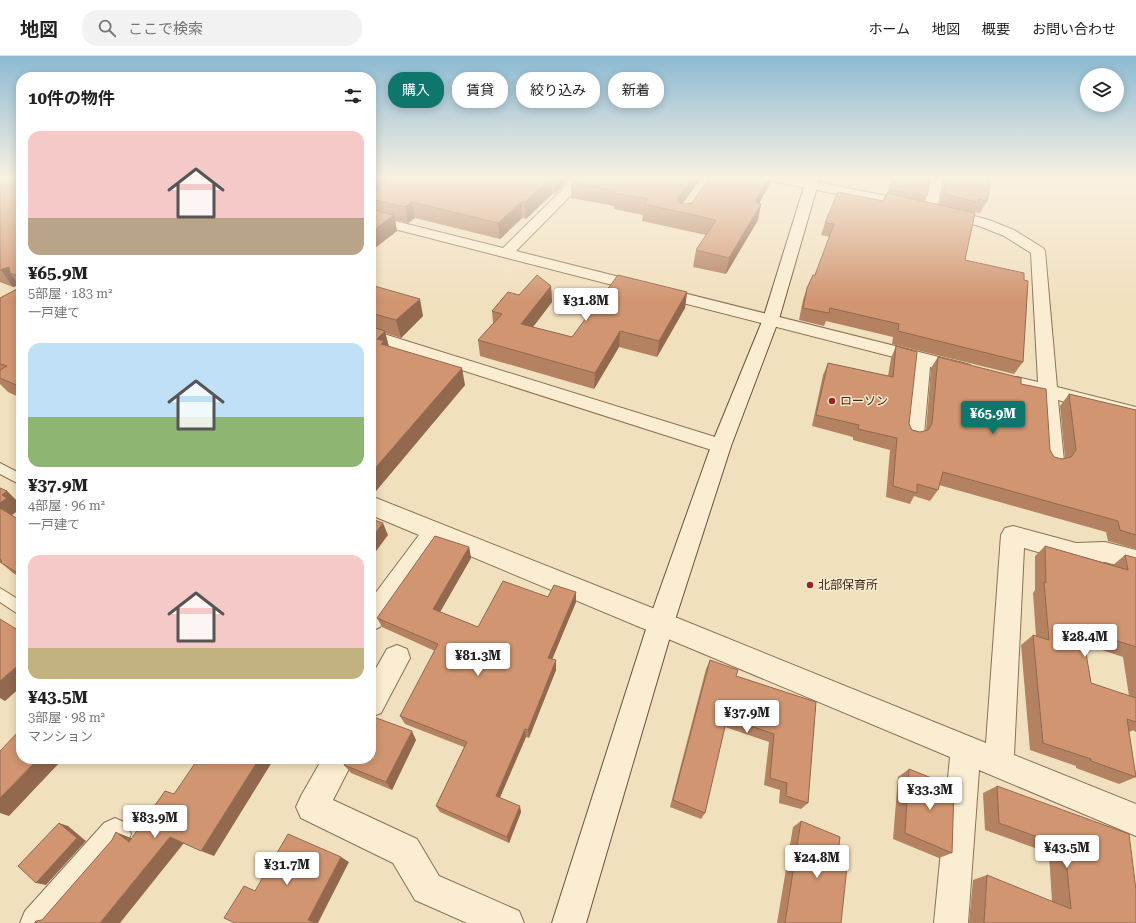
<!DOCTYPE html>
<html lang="ja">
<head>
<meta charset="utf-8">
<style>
  :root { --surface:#fff; --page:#f2f2f2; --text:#222; --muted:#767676; --line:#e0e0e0; --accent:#0f766e }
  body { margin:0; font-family:"Roboto Serif","Noto Sans JP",serif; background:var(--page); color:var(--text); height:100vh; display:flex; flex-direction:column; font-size:15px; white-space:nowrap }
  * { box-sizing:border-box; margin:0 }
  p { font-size:13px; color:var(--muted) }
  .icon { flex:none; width:22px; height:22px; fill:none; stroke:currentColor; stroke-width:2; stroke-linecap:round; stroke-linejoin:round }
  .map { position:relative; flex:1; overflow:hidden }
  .panel { position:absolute; left:16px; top:16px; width:360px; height:692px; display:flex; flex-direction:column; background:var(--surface); border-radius:16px; box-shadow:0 2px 10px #0003 }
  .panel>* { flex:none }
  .guide { position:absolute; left:388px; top:16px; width:380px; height:36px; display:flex; gap:8px }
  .fabs { position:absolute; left:1080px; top:12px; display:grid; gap:8px }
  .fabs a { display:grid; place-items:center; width:44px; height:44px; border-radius:50%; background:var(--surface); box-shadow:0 2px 10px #0003; font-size:20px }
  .price { position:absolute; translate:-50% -34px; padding:0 9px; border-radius:4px; background:#fff; color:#222; font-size:13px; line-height:26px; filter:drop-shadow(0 1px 2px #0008) }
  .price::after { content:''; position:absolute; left:50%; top:24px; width:12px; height:9px; margin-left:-6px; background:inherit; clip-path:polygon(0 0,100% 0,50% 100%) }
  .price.on { background:var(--accent); color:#fff }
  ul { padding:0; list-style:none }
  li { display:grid; align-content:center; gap:8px; height:212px; padding:0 12px }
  li span { display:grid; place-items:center; height:124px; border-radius:12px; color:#555 }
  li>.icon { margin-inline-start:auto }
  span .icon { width:72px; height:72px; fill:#fffc; stroke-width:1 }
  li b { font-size:17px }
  h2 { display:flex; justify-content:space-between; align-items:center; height:48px; padding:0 12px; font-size:17px }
  .chip { padding:0 14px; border-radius:16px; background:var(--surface); box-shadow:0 2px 10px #0003; font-size:14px; line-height:36px }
  .chip.on { background:var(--accent); color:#fff }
  header { display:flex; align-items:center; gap:24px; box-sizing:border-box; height:56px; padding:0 20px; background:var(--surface); border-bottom:1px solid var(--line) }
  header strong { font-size:19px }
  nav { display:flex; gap:22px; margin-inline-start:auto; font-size:14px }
  .search { width:280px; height:36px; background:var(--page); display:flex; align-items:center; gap:10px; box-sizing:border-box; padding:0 14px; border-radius:16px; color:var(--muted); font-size:15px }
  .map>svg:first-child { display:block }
</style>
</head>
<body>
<header>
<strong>地図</strong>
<div class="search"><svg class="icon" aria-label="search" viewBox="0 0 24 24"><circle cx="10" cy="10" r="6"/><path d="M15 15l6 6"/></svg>ここで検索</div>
<nav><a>ホーム</a><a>地図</a><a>概要</a><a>お問い合わせ</a></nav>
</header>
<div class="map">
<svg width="1136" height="867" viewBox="0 0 1136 867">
  <rect width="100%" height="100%" fill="#f1e0be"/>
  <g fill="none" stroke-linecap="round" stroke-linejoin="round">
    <g stroke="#8a7056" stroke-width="2">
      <path id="lane" d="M0 407 21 418V429L0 418Z
        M0 532 21 545V560L0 546Z"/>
    </g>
    <g stroke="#8a7056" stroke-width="2">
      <path id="street" d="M575 121H589L516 195 963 307 970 309 972 313 970 317 963 319 930 311 924 379 921 384 914 386 907 384 904 379 913 306 371 167V159L503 192Z
        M766 121H793L912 145 917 146 919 149 917 152 912 153 767 124Z
        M931 121H944L937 153 935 156 930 157 925 156 923 153Z
        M944 152 989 164 1014 174 1043 192 1045 195 1057 331 1136 351V365L1058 344 1064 405 1060 411 1053 413 1046 411 1042 405 1039 339 1010 331 1008 327 1010 323 1017 321 1038 326 1031 197 1004 180 979 170 939 159 937 156 939 153Z
        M371 274 728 385 731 390 728 395 721 397 371 285Z
        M371 440 670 559 986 687 1001 479 1005 472 1013 470 1076 487 1105 486 1136 494V514L1105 506 1076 507 1024 492 1014 699 1136 748V780L979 714 968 867H934L950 701 439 487 380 571 371 575V543L419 479 371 459Z
        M397 589 407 593 410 602 381 657 371 661V621L387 593Z
        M322 703H354L333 744 417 783 439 820 519 855 524 867H467L415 844 393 807 301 762 296 751 301 740Z
        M115 762 126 767 131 778 126 789 60 867H20L25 855 104 767Z"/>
    </g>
    <g stroke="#6c5139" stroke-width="2">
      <path id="secondary" d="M807 121H820L779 263 731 390 674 567 586 867H552L648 567 711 390 763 263Z"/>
    </g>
    <use href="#lane" fill="#fbedd2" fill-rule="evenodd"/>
    <use href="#street" fill="#fbedd2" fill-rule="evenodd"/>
    <use href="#secondary" fill="#fbedd2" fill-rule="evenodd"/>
  </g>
  <path fill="#b48161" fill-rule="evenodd" d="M0 121H21V342L8 336 0 328V242L20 231 19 229 13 231 0 226Z
    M371 121H572L555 138H552L526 163 522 162 500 183 415 162 408 167 395 164 397 175 371 195Z
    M702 121 682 148H685L770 128 759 147 761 148 758 164 726 218 693 211 696 194 706 179 642 165 643 159 614 153V150L571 142V126Z
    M946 121H991L987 145 980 157 972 156 965 204 1023 306 1014 318 892 288 893 281 826 265 824 270 799 264 803 244 807 232 815 219 830 181 821 179 825 167 883 145 889 133 927 140 924 145 939 149Z
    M371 229 423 260 401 282 385 277 389 290 465 329 376 435 371 433Z
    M551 230 552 246 533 271 572 281 687 236 685 252 657 301 619 291 594 333 480 300 478 284 493 267 492 255 519 239Z
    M896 290 909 368 912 374 920 376 926 375 931 312 938 301 1021 328 1050 394 1054 401 1062 403 1065 402 1060 350 1069 338 1136 354V493L1108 485 1106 476 939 429 938 434 930 445 914 440 910 448 886 441 890 394 853 384V381L812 370 823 319 828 307 888 320 891 302Z
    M0 432 7 435 19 447 16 450 20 453 12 459 21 465V522L13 517 0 506Z
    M1045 490 1113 509 1125 499 1136 502V676L1134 675V674L1129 676 1136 721 1119 728 1076 712V710L1030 694 1021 589 1033 579 1036 580 1033 537 1035 534V500ZM1084 588 1123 601 1129 640 1091 627Z
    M469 491 471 502 440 556 478 571 548 541 576 536V546L552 603 556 604V614L529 682 526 681 500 741 521 756 509 787 440 756 436 750 464 691 405 668 400 660 435 595 382 571 377 562Z
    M710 604 736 620 816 646 808 747 801 753 779 747 780 734 764 729 769 686 725 671 705 757 701 763 670 751 706 613Z
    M416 684 392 734 351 717 344 709Z
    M909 713 952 797 939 802 893 783 898 721Z
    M997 730 1136 834V867H969L973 824 987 819 1052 846 1049 797 985 774 983 737Z
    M801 765 837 806 841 867H777L793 771Z"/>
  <path fill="#92694f" d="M372 121H397L371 140V122Z
    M556 121H572L555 138V123Z
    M693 121H702L677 155V142Z
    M769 121H772L770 128 751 162 755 146Z
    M551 122 552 138 526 163 525 146Z
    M412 146 415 162 408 167 405 151Z
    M521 146 522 162 500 183 498 167Z
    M761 148 758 164 726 218 729 202Z
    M394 159 397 175 371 195V176Z
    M9 211 10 217 19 229 13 231 1 214Z
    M551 230 552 246 523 284 521 268Z
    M687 236 685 252 657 301 659 285Z
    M420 243 423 260 401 282 396 264Z
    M385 275 389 292 382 300 377 283Z
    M620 275 619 291 594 333 595 317Z
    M462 312 465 329 376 435 371 420V417Z
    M7 435 19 447 16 450 20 453 9 461 0 453V447L2 439Z
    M383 467 388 479 371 502V483Z
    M469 491 471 502 436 563 433 553Z
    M576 536V546L549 611 548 602Z
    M556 604V614L529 682 528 674Z
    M21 607V631L5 645 0 642V625Z
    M525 673 526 681 498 746 496 740Z
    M412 675 416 684 392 734 386 726Z
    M38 703H63L9 760 0 757V742Z
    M259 703H274L214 800 201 795Z
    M520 750 521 756 509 787 507 781Z
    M59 767 68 770 86 785 46 829 36 827Z
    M116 776 131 782 144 792 129 786Z
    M170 781 184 787 120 867H100Z
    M341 801 349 806 318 867H315L308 864Z"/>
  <path fill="#d19671" stroke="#92694f" d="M0 121H21V221L10 217 9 211 0 214Z
    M393 121H556L555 123 551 122 525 146H521L498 167 412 146 405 151 371 143V137H372Z
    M576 121H693L677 142 679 147 685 148 692 147 710 121H769L755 146 761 148 729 202 696 194 716 164 644 148 648 143 614 137 616 135 571 126Z
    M894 121H931L927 140 889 133Z
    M948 121H991L987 145 978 143 977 146 944 138Z
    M838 136 883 145 887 137 975 157 965 204 1024 217V224L1028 225 1023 306 898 275 899 268 830 252 829 257 803 252 807 232 813 219H815L834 168 825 167Z
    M371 153 394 159 371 176Z
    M537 219 551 230 521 268 572 281 618 219 687 236 659 285 620 275 595 317 478 284 502 258 492 255 508 236 519 239Z
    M371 229 420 243 396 264 371 257Z
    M21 231V331L0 322V314L7 310 0 308V242Z
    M371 271 385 275 377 283 384 285 381 288 462 312 371 417Z
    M896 290 917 296 909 368 912 374 920 376 928 374 932 368 938 301 1021 322V328L1046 333 1050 394 1054 401 1062 403 1071 401 1076 394 1069 338 1136 354V479L1120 474 1118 465 943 416 938 434 917 428V437L893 430 897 382 858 373 859 369 816 359 828 307 893 321Z
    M0 432 7 435 2 439 7 442 0 447Z
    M0 452 21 465V519L0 506 2 505 0 503Z
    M371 463 383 467 371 483Z
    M435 480 469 491 433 553 478 571 503 525 548 541 554 529 576 536 548 602 556 604 528 674 525 673 496 740 520 750 507 781 436 750 467 686 400 660 438 588 377 562Z
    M1045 490 1128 514 1125 499 1136 502V591L1082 573 1091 627 1136 642V666L1127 663 1136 721 1091 705V703L1043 687 1033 579 1049 584 1044 526 1046 527Z
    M0 563 21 576V607L0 625Z
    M710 604 738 614 736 620 816 646 808 747 786 740 787 727 770 722 774 678 727 662 705 757 673 744Z
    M371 660 412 675 386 726 344 709 347 703H371Z
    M21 673V703H38L0 742V695Z
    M198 703H259L201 795 170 781 100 867H34L36 865 42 864 112 784 116 776 129 786 165 735 174 738Z
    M909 713 954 731 952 797 905 777Z
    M997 730 1129 778 1136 834V867H984L987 819 1071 853 1065 791 999 767Z
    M801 765 840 781 837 806 847 811 841 867H785Z
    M59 767 77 782 36 827 18 810Z
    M288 778 341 801 308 864 315 867H235L224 862 244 830 255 835Z"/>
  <linearGradient id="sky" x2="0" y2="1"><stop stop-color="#8cbad4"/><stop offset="0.5" stop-color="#f9f1e2"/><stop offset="1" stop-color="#f9f1e2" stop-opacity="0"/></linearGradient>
  <rect width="1136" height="243" fill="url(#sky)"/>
  <g fill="#9d2227" stroke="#f8eace" stroke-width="1.5">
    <circle cx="832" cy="345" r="4"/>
    <circle cx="810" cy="529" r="4"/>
  </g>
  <g text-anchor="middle" stroke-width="3" stroke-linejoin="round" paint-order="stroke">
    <g font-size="12" fill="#38281b" stroke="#f8eace" text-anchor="start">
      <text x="840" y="349">ローソン</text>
      <text x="818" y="533">北部保育所</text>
    </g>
  </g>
</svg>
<div class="fabs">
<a><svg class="icon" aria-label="layers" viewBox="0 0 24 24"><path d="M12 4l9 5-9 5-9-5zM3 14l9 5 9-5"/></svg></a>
</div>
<b class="price" style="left:586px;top:266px">¥31.8M</b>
<b class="price on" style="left:993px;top:379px">¥65.9M</b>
<b class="price" style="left:1085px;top:602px">¥28.4M</b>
<b class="price" style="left:478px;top:621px">¥81.3M</b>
<b class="price" style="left:747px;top:678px">¥37.9M</b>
<b class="price" style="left:930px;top:755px">¥33.3M</b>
<b class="price" style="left:155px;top:783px">¥83.9M</b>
<b class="price" style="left:1067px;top:813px">¥43.5M</b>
<b class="price" style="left:817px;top:823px">¥24.8M</b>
<b class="price" style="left:287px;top:830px">¥31.7M</b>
<div class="guide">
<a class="chip on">購入</a>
<a class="chip">賃貸</a>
<a class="chip">絞り込み</a>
<a class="chip">新着</a>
</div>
<section class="panel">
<h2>10件の物件<svg class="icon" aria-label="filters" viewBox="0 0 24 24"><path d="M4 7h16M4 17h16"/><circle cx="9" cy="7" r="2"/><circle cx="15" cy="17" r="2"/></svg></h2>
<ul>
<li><span style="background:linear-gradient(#f6c9c9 70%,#b9a48a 0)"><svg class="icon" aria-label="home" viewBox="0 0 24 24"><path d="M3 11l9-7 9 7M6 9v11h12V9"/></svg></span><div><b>¥65.9M</b><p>5部屋 · 183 m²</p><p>一戸建て</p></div></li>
<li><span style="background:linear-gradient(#bfe0f5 60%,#8fb573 0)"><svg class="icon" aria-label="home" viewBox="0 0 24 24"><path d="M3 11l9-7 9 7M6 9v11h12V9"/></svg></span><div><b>¥37.9M</b><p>4部屋 · 96 m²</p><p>一戸建て</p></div></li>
<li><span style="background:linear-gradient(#f6c9c9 75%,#c2b280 0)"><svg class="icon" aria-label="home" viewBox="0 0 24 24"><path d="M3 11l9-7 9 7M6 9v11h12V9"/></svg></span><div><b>¥43.5M</b><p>3部屋 · 98 m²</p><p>マンション</p></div></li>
</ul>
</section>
</div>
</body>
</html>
